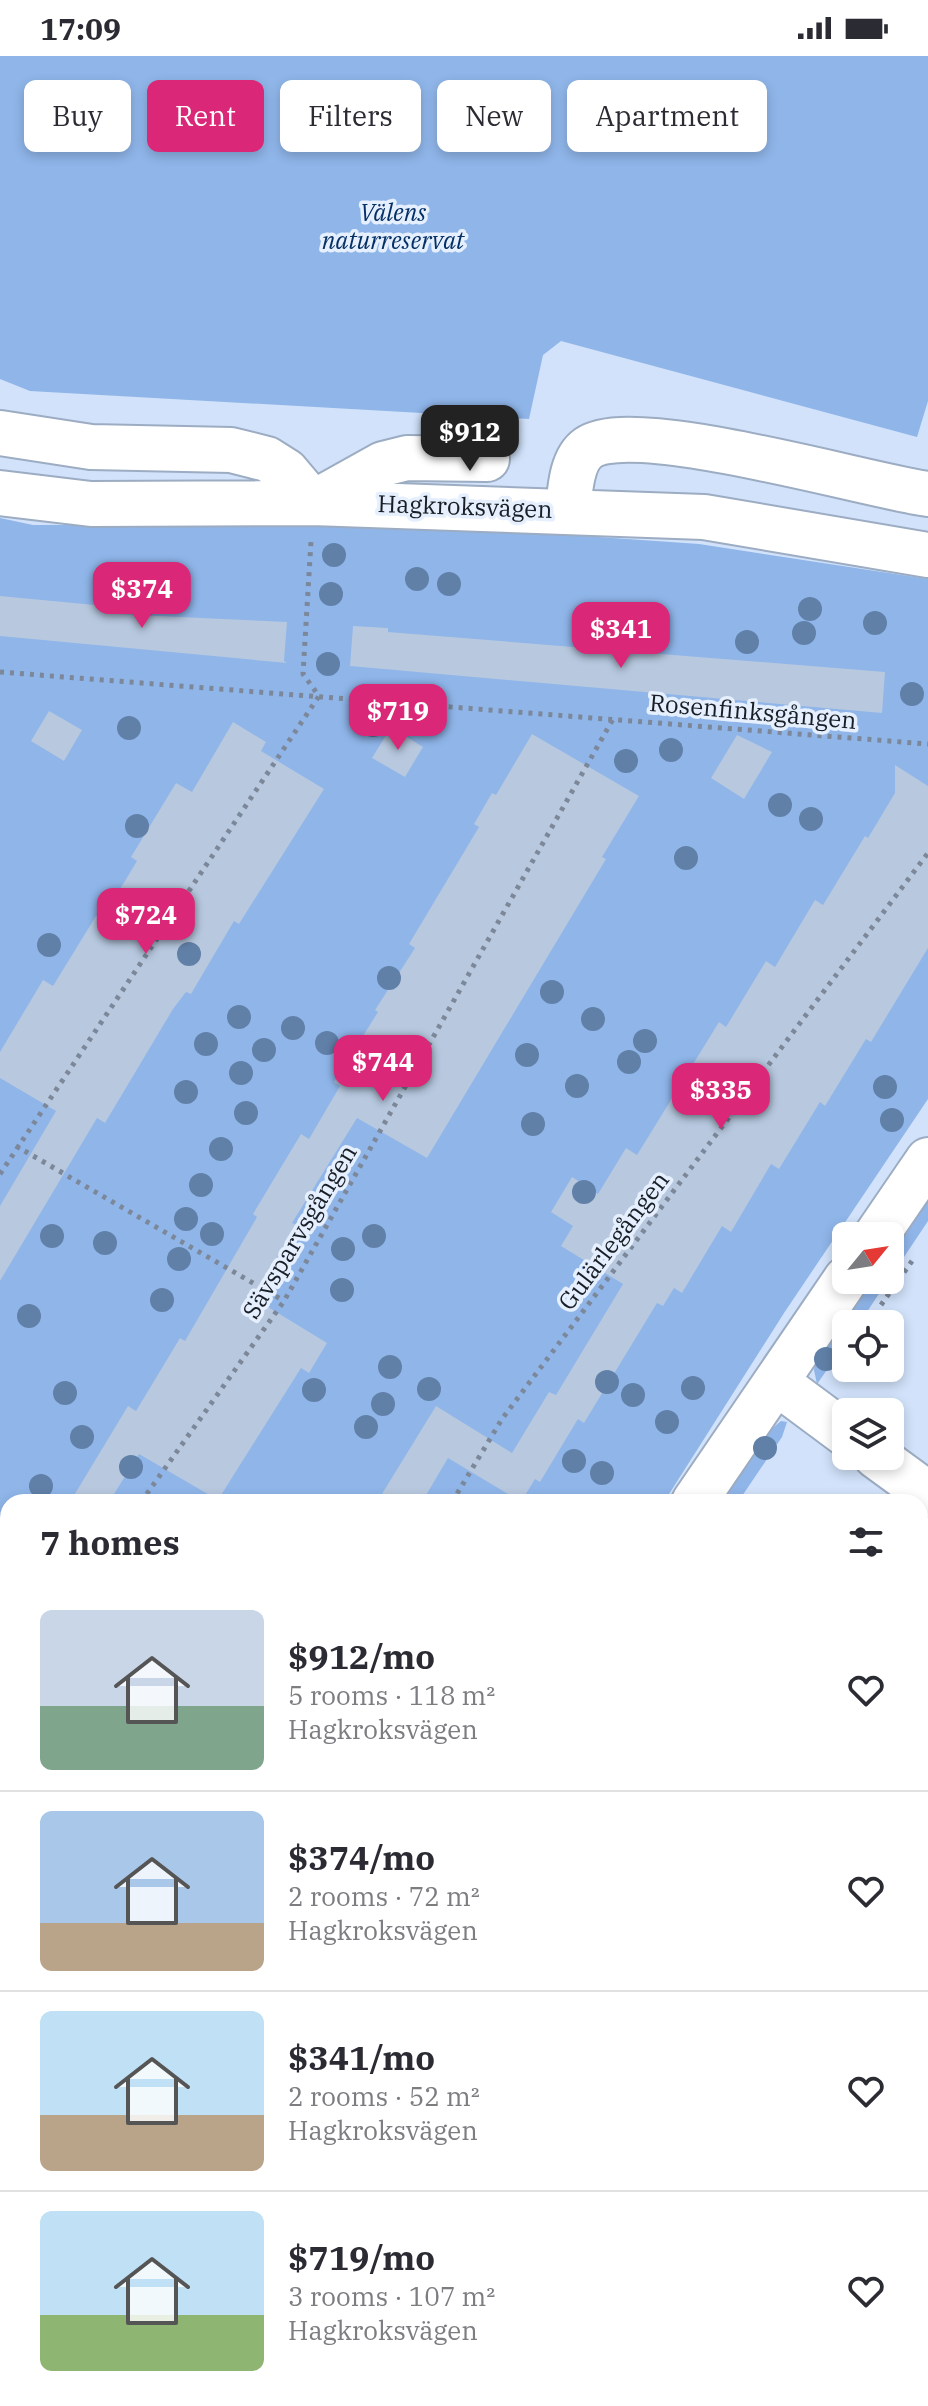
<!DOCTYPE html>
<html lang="en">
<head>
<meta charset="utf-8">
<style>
  :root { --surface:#fff; --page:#f2f2f3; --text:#2b2b33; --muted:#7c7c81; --line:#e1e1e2; --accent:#db2777 }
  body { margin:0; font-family:"IBM Plex Serif",serif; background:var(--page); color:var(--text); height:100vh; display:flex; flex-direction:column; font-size:30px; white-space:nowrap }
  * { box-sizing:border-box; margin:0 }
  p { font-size:26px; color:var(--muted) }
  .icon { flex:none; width:44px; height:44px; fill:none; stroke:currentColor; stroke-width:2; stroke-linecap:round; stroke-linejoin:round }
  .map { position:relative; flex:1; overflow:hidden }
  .drawer { position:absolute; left:0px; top:1438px; width:928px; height:912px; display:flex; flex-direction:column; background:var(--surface); border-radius:24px 24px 0 0; box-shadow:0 4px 12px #0003 }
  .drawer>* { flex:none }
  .top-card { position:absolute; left:24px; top:24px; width:880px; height:72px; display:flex; gap:16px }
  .needle { width:52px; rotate:60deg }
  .buttons { position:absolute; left:832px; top:1166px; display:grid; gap:16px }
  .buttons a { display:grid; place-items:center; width:72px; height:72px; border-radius:12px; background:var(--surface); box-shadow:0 4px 12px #0003; font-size:40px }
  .price { position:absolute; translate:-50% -68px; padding:0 18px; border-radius:16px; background:var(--accent); color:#fff; font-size:26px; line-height:52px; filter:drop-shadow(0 2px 4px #0008) }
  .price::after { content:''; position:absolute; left:50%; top:48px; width:24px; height:18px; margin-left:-12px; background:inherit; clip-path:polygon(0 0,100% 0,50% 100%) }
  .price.selected { background:#222; color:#fff }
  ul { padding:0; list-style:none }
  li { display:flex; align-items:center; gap:24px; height:200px; padding:0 40px }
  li+li { border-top:2px solid var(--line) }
  li span { display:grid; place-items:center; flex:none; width:224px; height:160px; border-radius:12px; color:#555 }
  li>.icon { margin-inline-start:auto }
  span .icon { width:96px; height:96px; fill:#fffc; stroke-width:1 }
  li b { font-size:34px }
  h2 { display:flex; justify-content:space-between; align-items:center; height:96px; padding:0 40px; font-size:34px }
  .chip { padding:0 28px; border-radius:12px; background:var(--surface); box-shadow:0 4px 12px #0003; font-size:28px; line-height:72px }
  .chip.selected { background:var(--accent); color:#fff }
  .status { display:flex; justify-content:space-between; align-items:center; height:56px; padding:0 40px; background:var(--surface); direction:ltr }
  .status svg { height:22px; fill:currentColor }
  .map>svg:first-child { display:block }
</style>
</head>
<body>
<div class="status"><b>17:09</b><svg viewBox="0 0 49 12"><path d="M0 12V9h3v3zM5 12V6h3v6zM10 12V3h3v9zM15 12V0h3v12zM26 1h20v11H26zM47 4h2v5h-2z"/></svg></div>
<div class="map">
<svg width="928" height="2350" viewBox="0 0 928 2350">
  <rect width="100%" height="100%" fill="#d1e2fa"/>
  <path fill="#8fb5e9" d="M0 0H928V345L917 381 561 285 543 299 529 363 30 335 0 323Z
    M0 462 33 469 413 468 699 488 928 523V1043L784 1257 664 1446H8V1818L0 1813Z
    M928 1137V1165L890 1222V1194Z
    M870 1224H888L859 1268H846V1287L817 1328 814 1314 817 1300Z
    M781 1365 787 1366 782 1381 738 1446H719L763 1380Z
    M0 1866 8 1871V2342H67L61 2350H0Z
    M558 2342H665L659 2350H561Z"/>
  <path fill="#b7c8df" d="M0 540 116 551V558L287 566 284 605 287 607 0 580Z
    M353 570 388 572V576L885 616 882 657 350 610Z
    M49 655 82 674 64 705 31 685Z
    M233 666 266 686 261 695 324 733 239 868 234 865 191 938 186 936 173 953 105 1067 97 1062 0 1225V1150L56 1055 0 1022V996L43 924 53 930 96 860 102 863 137 805 131 801 176 727 192 736Z
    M391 671 423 691 405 721 372 702Z
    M532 678 639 740 602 801 606 803 427 1102 357 1062 292 1167 297 1169 255 1238V1243L327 1287 309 1317 301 1312 218 1444 139 1398 109 1446H70L128 1350 136 1355 180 1282 185 1285 257 1161 253 1158 301 1078 309 1083 340 1030 334 1026 378 956 375 954 415 892 409 888 479 771 474 768 492 737 496 739Z
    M737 679 772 696 744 743 711 722Z
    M895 709 928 730V892L871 986 866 983 825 1050 820 1046 779 1113 771 1108 731 1176 722 1170 682 1237 674 1232 663 1250 657 1247 584 1367 578 1363 540 1426 535 1423 521 1446 448 1402 422 1446H377L436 1350 512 1397 549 1336 556 1339 623 1228 561 1190 573 1170 551 1156 572 1121 598 1138 626 1092 637 1099 719 966 726 971 766 905 775 911 815 844 823 849 865 780 868 782 895 737Z"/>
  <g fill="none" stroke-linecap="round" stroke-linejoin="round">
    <g stroke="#9cacc2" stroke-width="48">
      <path id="minor" d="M0 377 91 391 231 394 267 403 286 415 313 447 383 408 407 402 487 403
        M0 437 91 448 313 447 704 461 928 499
        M568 454C570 435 571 404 588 392 631 360 868 430 928 438
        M876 1180 928 1104
        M776 1326 846 1378
        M876 1400 928 1438
        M694 1446 846 1223
        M336 2342 339 2350
        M539 2342 541 2350"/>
    </g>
    <path stroke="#7c8899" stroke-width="5" stroke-dasharray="4 6" stroke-linecap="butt" d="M0 616 928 688
      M16 1090 284 1245
      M0 1118 319 640 303 618 311 485
      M881 1249 912 1205
      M141 1446 284 1245 613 663
      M452 1446 502 1363 928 797
      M0 1645 8 1633
      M920 1748 928 1755
      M0 1844 8 1849
      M920 2043 928 2032
      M0 2121 8 2118
      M920 2141 928 2147
      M920 2306 928 2296
      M678 2342 688 2350
      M875 2342 885 2350
      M670 2350 676 2342"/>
    <use href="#minor" stroke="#fff" stroke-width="44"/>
  </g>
  <g fill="#6180a8">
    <circle cx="66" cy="82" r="12"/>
    <circle cx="334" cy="499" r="12"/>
    <circle cx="417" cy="523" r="12"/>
    <circle cx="449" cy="528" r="12"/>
    <circle cx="331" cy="538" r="12"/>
    <circle cx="146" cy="548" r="12"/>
    <circle cx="810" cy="553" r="12"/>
    <circle cx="875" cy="567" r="12"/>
    <circle cx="804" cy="577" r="12"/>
    <circle cx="747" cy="586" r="12"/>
    <circle cx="328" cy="608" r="12"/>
    <circle cx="912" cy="638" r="12"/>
    <circle cx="373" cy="669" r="12"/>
    <circle cx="129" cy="672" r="12"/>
    <circle cx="671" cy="694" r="12"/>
    <circle cx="626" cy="705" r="12"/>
    <circle cx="780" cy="749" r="12"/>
    <circle cx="811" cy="763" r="12"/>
    <circle cx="137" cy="770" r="12"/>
    <circle cx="686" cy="802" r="12"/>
    <circle cx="49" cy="889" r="12"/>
    <circle cx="189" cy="898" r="12"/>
    <circle cx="389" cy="922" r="12"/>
    <circle cx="552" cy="936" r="12"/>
    <circle cx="239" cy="961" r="12"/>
    <circle cx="593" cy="963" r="12"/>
    <circle cx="293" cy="972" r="12"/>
    <circle cx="645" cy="985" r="12"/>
    <circle cx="327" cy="987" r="12"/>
    <circle cx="206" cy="988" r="12"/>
    <circle cx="264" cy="994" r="12"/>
    <circle cx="527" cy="999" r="12"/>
    <circle cx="629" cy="1006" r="12"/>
    <circle cx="241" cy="1017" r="12"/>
    <circle cx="577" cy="1030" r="12"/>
    <circle cx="885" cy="1031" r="12"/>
    <circle cx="186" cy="1036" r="12"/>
    <circle cx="246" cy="1057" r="12"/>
    <circle cx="892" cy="1064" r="12"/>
    <circle cx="533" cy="1068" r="12"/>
    <circle cx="221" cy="1093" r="12"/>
    <circle cx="201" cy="1129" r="12"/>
    <circle cx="584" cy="1136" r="12"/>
    <circle cx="186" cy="1163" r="12"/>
    <circle cx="212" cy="1178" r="12"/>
    <circle cx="52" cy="1180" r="12"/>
    <circle cx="374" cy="1180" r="12"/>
    <circle cx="105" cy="1187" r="12"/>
    <circle cx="343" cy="1193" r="12"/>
    <circle cx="179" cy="1203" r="12"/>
    <circle cx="342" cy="1234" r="12"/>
    <circle cx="162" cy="1244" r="12"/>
    <circle cx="29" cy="1260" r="12"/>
    <circle cx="826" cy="1303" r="12"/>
    <circle cx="390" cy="1311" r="12"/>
    <circle cx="607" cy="1326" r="12"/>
    <circle cx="693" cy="1332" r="12"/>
    <circle cx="429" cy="1333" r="12"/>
    <circle cx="314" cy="1334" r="12"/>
    <circle cx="65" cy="1337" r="12"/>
    <circle cx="633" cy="1339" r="12"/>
    <circle cx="383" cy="1348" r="12"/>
    <circle cx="667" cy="1366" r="12"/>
    <circle cx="366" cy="1371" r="12"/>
    <circle cx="82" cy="1381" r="12"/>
    <circle cx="765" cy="1392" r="12"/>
    <circle cx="574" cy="1405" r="12"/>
    <circle cx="131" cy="1411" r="12"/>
    <circle cx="602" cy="1417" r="12"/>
    <circle cx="41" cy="1430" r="12"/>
  </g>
  <g text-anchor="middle" stroke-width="7" stroke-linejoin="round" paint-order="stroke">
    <g font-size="24" font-style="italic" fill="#053065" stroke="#e5effd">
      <text x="393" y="165">Välens<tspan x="393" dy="28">naturreservat</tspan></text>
    </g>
    <g font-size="24" fill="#181e26" stroke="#e5effd">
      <text transform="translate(465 451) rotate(2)" y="8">Hagkroksvägen</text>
      <text transform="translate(753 656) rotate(5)" y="8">Rosenfinksgången</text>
      <text transform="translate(300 1176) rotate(-59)" y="8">Sävsparvsgången</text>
      <text transform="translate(614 1185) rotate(-53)" y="8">Gulärlegången</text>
    </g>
  </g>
</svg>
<div class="buttons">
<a><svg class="needle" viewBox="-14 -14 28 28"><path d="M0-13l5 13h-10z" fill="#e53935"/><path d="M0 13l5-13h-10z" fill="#7c7c81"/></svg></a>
<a><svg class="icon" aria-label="locate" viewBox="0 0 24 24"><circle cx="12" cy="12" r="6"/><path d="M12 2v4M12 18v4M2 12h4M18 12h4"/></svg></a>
<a><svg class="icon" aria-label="layers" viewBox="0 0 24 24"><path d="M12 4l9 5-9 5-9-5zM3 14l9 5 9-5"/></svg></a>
</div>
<b class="price selected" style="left:470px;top:417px">$912</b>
<b class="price" style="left:142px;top:574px">$374</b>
<b class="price" style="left:621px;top:614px">$341</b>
<b class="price" style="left:398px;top:696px">$719</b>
<b class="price" style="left:146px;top:900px">$724</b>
<b class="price" style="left:383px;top:1047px">$744</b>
<b class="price" style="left:721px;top:1075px">$335</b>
<div class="top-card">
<a class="chip">Buy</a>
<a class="chip selected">Rent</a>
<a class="chip">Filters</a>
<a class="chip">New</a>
<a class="chip">Apartment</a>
</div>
<section class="drawer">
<h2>7 homes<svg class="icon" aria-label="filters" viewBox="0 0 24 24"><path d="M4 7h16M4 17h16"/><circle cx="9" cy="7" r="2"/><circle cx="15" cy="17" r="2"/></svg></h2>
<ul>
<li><span style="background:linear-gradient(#c9d6e8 60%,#7fa58c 0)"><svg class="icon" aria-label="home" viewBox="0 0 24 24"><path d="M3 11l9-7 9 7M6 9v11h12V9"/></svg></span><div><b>$912/mo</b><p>5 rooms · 118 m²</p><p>Hagkroksvägen</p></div><svg class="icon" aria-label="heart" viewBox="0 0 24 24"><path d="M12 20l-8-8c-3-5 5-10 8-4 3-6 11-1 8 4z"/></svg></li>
<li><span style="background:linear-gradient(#a9c7e8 70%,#b9a48a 0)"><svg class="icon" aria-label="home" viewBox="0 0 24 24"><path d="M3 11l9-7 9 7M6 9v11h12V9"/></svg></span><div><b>$374/mo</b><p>2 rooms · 72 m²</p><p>Hagkroksvägen</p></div><svg class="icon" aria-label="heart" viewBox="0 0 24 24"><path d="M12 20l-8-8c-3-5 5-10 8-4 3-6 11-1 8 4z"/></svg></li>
<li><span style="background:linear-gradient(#bfe0f5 65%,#b9a48a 0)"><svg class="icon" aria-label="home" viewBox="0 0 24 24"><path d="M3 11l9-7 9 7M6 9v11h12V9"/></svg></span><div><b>$341/mo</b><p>2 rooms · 52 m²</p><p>Hagkroksvägen</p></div><svg class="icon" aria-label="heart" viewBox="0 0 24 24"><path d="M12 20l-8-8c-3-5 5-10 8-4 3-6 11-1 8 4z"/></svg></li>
<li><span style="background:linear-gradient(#bfe0f5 65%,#8fb573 0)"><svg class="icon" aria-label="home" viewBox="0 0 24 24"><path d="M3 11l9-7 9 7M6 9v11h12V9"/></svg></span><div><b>$719/mo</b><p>3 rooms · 107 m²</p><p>Hagkroksvägen</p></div><svg class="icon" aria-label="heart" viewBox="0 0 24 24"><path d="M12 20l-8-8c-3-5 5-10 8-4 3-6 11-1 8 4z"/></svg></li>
</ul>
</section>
</div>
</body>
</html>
